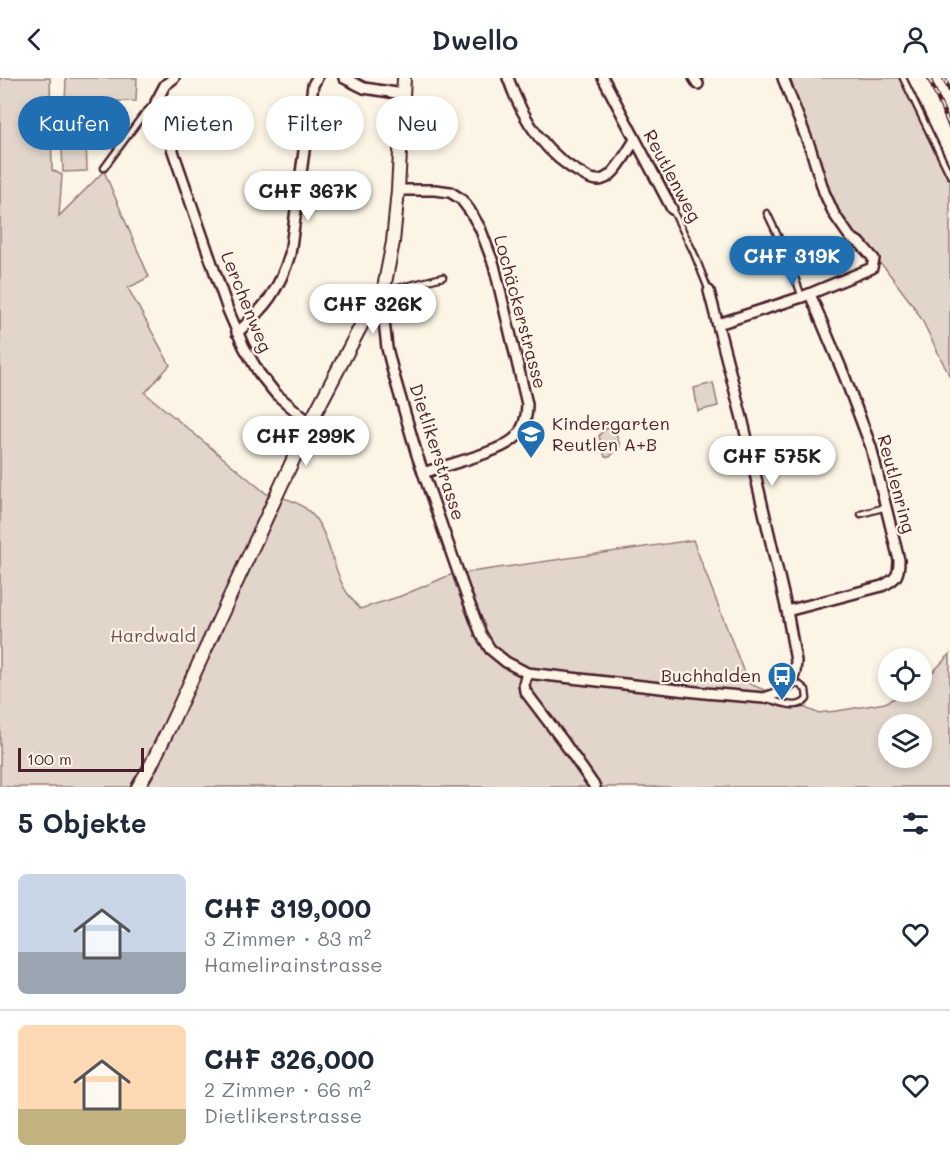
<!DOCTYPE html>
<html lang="de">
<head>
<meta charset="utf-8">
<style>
  :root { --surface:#fff; --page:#f2f2f3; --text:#1f2937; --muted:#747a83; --line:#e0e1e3; --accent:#1f6fb2 }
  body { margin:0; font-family:Mali,sans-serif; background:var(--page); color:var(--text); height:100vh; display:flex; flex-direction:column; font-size:22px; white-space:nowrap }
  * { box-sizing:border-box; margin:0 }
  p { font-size:20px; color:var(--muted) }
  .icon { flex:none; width:33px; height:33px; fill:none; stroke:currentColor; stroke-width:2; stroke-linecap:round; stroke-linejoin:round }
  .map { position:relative; height:709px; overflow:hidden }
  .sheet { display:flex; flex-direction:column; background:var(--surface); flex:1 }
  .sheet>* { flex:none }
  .banner { position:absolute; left:18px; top:18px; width:600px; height:54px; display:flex; gap:12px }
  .controls { position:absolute; left:878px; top:570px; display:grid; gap:12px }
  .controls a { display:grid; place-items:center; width:54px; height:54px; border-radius:50%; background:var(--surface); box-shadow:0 3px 9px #0003; font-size:30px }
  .scale { position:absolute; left:18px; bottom:15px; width:126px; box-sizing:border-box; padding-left:6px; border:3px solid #4a1f2b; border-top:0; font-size:16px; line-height:21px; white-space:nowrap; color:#4a1f2b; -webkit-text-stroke:4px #fcf5e5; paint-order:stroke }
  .price { position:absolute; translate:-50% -51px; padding:0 14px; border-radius:21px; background:#fff; color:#222; font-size:20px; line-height:39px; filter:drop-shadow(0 2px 3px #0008) }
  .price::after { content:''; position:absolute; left:50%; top:36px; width:18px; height:14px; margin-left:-9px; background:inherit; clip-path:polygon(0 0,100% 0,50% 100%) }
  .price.selected { background:var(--accent); color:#fff }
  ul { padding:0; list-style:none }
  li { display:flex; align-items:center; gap:18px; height:150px; padding:0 18px }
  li+li { border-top:2px solid var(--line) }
  li span { display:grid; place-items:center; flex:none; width:168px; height:120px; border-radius:9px; color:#555 }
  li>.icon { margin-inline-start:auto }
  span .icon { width:72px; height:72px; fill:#fffc; stroke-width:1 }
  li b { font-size:26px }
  h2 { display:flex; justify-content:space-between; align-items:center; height:72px; padding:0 18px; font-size:26px }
  .tag { padding:0 21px; border-radius:27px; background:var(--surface); box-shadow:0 3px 9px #0003; font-size:21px; line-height:54px }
  .tag.selected { background:var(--accent); color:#fff }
  header { display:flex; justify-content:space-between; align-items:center; height:78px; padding:0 18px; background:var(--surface); font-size:27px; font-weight:600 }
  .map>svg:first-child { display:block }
</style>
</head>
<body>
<header><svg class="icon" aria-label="back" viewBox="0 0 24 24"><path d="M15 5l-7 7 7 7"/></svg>Dwello<svg class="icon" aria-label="person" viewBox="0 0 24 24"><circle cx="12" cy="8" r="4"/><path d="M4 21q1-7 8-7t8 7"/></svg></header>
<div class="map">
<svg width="950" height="709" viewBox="0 0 950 709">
  <rect width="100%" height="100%" fill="#fcf5e5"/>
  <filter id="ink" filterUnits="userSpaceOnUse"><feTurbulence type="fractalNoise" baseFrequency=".0167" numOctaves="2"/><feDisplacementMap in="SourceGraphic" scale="12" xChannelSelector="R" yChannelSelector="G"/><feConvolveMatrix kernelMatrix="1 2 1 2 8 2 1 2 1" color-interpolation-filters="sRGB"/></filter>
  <g filter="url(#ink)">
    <path fill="#e2d5ca" stroke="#967a7a" stroke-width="1.5" fill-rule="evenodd" d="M0 0H50L52 92 62 97 59 138 104 93 149 199 128 210 170 287 145 315 268 417C328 424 323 464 343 508 347 516 354 524 360 531L401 518 450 497 693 462 748 605 817 635 837 633 885 625 906 614H921V603L932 595 950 576V709H0ZM888 646H921V680H888Z
      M66 0H137L136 23 72 24V27H65Z
      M783 0H907L950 90V299L922 242 914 229 885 190 874 181 834 136Z
      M61 48H66L67 62 86 61 87 93 63 94Z
      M713 305 718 328 698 333 694 310Z
      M608 350H612L615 351 620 368 610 379H605L599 358 604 352Z"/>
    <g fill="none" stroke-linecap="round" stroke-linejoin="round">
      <g stroke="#4a1f2b" stroke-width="9">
        <path id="service" d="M903 0 950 97
          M104 90 143 37 156 24
          M672 131 693 173 709 213
          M767 135 786 175 802 219
          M386 213 443 199
          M861 436 886 429
          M768 621C781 624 798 633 807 621L806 612 800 607 791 605"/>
      </g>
      <g stroke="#4a1f2b" stroke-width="14">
        <path id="minor" d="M174 0 165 7 156 24 228 232 244 269 259 295 276 316 310 345
          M344 0 364 10 403 16
          M508 0C522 40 544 76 582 96 588 100 596 104 603 101 615 98 628 72 635 62
          M603 0 672 131
          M694 0 698 6
          M398 112H435L450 114 461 121 470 133 480 150 494 187 527 326C527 339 524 351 515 360 499 375 445 387 423 395
          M383 234 387 270 393 294 417 377 465 514 481 556 490 571 506 584 527 595 705 615 764 620 779 615 791 605 795 594 796 583 787 533 743 344 709 213
          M718 246 802 219 872 190 874 181 861 166 850 159 834 136 824 114 811 72 783 0
          M237 255C265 229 279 213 290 176L313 7 317 0
          M787 533 882 508C897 501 899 497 899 482L871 369 844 297 810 216
          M527 595 524 606 525 613 563 663 595 709"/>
      </g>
      <g stroke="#4a1f2b" stroke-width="16">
        <path id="tertiary" d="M138 709 150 689 170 648 310 345 363 244 368 238 383 234 384 210 393 164 398 112 404 0"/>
      </g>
      <use href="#service" stroke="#fcf5e5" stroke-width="4.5"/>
      <use href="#minor" stroke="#fcf5e5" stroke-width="9"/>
      <use href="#tertiary" stroke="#fcf5e5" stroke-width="12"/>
      <g stroke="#4a1f2b" stroke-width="4.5">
        <path id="rail" d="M929 0 950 49
          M944 0 950 13"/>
      </g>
      <use href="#rail" stroke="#fcf5e5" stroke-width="2" stroke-dasharray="7" stroke-linecap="butt"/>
    </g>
  </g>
  <defs>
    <g id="school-pin" transform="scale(1.5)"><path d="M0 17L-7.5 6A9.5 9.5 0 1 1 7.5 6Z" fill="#1f6fb2" stroke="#fcf5e5"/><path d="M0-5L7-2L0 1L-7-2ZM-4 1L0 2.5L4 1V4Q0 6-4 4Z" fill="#fff"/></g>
    <g id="bus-pin" transform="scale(1.5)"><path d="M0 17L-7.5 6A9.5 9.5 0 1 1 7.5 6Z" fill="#1f6fb2" stroke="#fcf5e5"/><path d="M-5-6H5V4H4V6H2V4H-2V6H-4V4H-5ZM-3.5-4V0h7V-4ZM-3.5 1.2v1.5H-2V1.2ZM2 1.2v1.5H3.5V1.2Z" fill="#fff"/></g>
  </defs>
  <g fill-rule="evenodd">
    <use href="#school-pin" x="531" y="356"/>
    <use href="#bus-pin" x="782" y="598"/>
  </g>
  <g text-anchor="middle" stroke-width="4.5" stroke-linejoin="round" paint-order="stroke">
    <g font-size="18" fill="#4a1f2b" stroke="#fcf5e5">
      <text transform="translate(672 98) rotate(62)" y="6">Reutlenweg</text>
      <text transform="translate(246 224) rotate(68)" y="6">Lerchenweg</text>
      <text transform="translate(520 234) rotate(75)" y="6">Lochäckerstrasse</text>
      <text transform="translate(437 374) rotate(72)" y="6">Dietlikerstrasse</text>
      <text transform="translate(896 406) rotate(75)" y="6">Reutlenring</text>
    </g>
    <g font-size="18" fill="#4a1f2b" stroke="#fcf5e5" text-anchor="start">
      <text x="552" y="352">Kindergarten<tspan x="552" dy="21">Reutlen A+B</tspan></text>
      <text x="761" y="604" text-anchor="end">Buchhalden</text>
    </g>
    <g font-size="18" fill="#704c53" stroke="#fcf5e5">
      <text x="153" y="564">Hardwald</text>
    </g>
  </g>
</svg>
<div class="controls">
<a><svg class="icon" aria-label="locate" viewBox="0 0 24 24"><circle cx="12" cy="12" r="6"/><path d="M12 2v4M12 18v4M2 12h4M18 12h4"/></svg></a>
<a><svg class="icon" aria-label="layers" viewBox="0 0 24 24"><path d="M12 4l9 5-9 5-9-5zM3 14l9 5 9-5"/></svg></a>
</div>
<div class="scale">100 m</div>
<b class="price" style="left:308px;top:144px">CHF 367K</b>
<b class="price selected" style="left:792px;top:209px">CHF 319K</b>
<b class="price" style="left:373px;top:257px">CHF 326K</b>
<b class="price" style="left:306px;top:389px">CHF 299K</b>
<b class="price" style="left:772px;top:409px">CHF 575K</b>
<div class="banner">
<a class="tag selected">Kaufen</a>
<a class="tag">Mieten</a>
<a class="tag">Filter</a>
<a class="tag">Neu</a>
</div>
</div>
<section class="sheet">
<h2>5 Objekte<svg class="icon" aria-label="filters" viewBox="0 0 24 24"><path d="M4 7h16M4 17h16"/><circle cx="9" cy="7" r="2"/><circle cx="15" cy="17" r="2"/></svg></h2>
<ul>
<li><span style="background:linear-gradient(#c9d6e8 65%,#9aa5b1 0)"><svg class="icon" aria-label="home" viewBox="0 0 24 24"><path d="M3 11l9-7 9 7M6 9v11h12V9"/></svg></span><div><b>CHF 319,000</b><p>3 Zimmer · 83 m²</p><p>Hamelirainstrasse</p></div><svg class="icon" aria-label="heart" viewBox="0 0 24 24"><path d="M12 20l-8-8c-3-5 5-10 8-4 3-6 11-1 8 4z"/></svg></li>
<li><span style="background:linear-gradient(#ffd9b3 70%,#c2b280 0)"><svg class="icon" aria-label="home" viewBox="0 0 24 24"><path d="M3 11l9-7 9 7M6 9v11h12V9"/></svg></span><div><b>CHF 326,000</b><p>2 Zimmer · 66 m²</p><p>Dietlikerstrasse</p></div><svg class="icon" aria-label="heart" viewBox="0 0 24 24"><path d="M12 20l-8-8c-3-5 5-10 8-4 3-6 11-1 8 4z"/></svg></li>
</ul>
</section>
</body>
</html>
